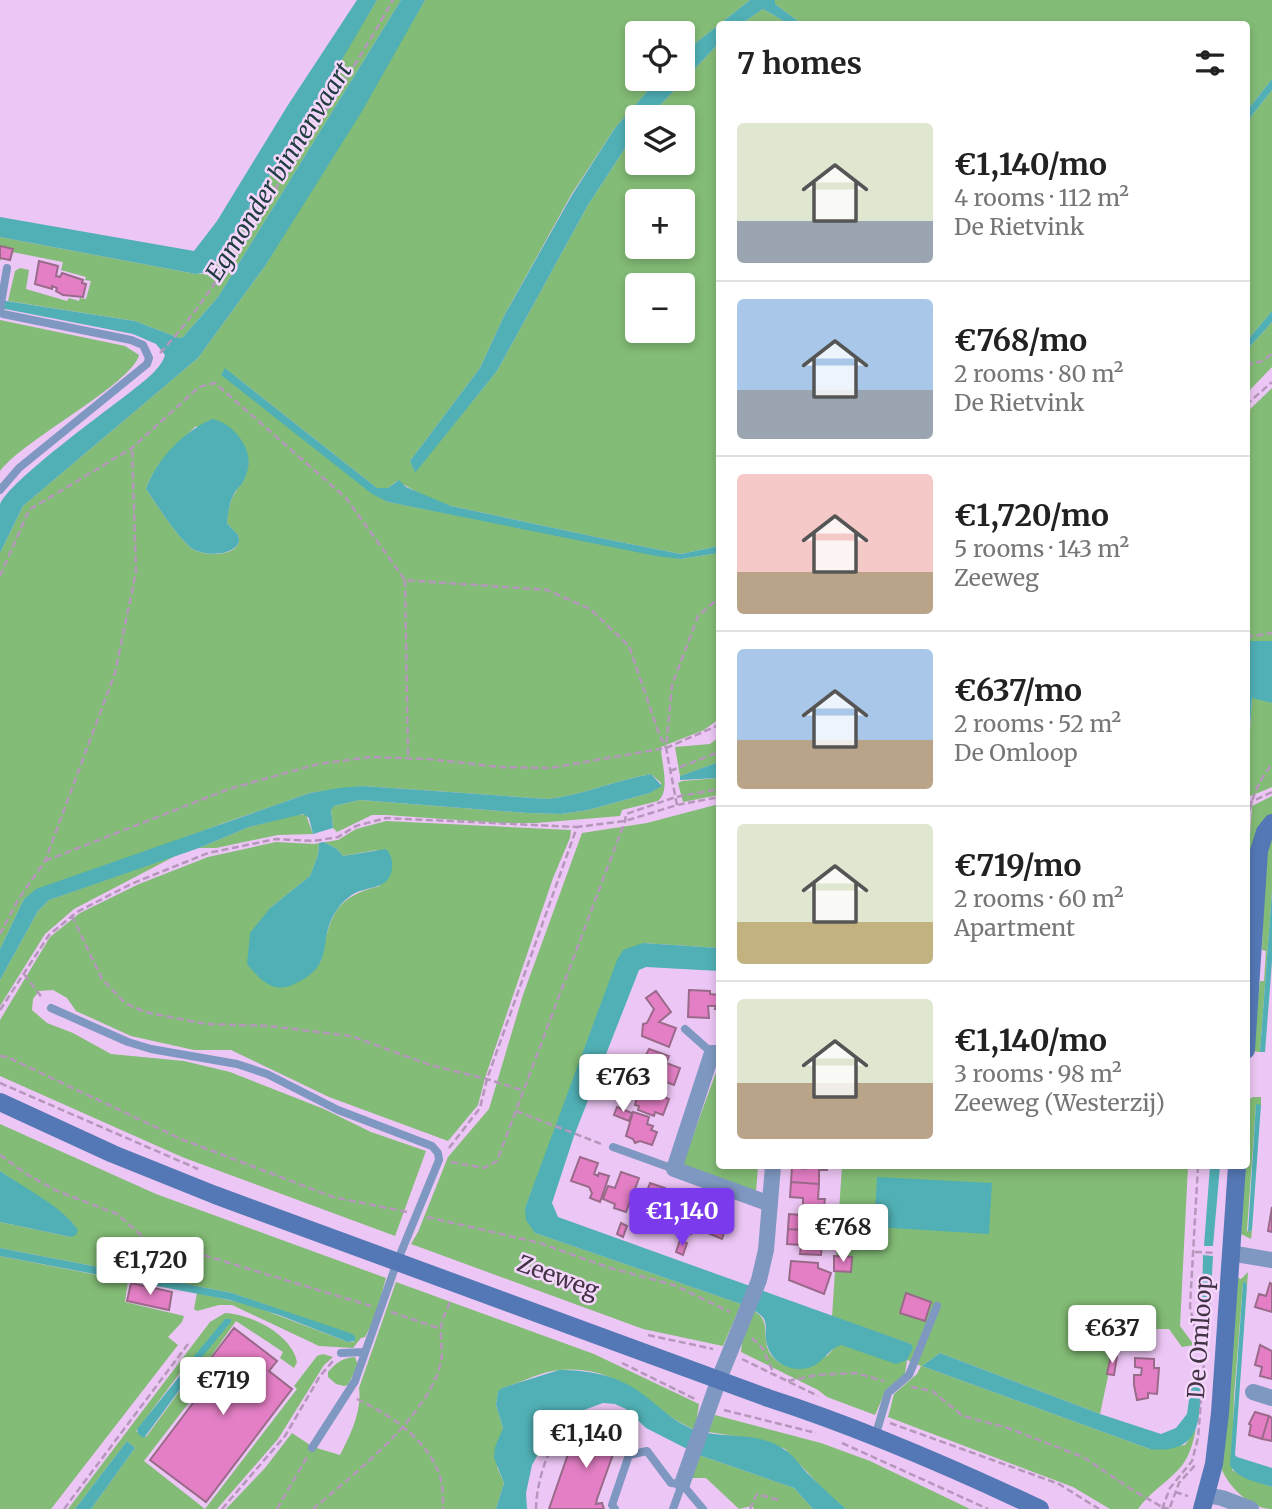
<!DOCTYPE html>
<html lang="en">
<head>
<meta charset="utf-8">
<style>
  :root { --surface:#fff; --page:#f2f2f2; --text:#222; --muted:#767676; --line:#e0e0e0; --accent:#7c3aed }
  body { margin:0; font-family:Merriweather,serif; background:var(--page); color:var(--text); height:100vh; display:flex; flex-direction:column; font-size:26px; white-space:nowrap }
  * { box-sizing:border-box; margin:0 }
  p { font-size:23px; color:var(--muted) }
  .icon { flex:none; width:38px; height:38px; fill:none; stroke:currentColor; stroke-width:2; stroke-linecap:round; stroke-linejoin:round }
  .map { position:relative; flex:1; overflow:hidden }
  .side { position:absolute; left:716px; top:21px; width:534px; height:1148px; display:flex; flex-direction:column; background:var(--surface); border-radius:7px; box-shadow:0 4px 10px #0003 }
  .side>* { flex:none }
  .fabs { position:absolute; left:625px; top:21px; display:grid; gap:14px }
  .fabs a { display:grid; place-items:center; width:70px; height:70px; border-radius:7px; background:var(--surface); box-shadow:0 4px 10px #0003; font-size:35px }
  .price { position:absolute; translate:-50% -60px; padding:0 16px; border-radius:7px; background:#fff; color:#222; font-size:23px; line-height:46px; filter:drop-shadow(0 2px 4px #0008) }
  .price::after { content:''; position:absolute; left:50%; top:42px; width:21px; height:16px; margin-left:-10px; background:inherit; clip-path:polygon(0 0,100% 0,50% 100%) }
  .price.current { background:var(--accent); color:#fff }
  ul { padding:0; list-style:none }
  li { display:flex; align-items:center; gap:21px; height:175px; padding:0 21px }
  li+li { border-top:2px solid var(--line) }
  li span { display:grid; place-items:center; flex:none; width:196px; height:140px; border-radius:7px; color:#555 }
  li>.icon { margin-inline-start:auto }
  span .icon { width:84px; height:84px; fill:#fffc; stroke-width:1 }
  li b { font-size:30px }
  h2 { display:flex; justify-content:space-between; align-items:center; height:84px; padding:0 21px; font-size:30px }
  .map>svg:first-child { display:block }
</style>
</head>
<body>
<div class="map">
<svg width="1272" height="1509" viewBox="0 0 1272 1509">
  <rect width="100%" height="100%" fill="#ecc6f4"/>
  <path fill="#83bc76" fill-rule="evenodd" d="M377 0H401L218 297 183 337 179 338 135 321 8 301 15 271 20 268 29 270 26 289 67 301 69 298 79 301 80 298 86 299 91 281 85 280 86 277 61 270 63 262 12 252H6L0 261V237L196 274H202L213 268Z
    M425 0H750L683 53 682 33H637V79H658L615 128 571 195 504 316 480 368 410 461 415 472 497 371 588 205 637 130V163H682V117H649L719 43V546L681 554 610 540 451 506 426 497 397 481 388 488H377L225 368 388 502 681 559 719 553V719L704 730 661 747C661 763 671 790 658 801L622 810 620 816 536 823H501L386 815H372L337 832 333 828 331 809 334 806 360 800 527 813 561 814 588 810 650 793 661 786V783L651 774C616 780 583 795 548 799L363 786 310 793 221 824 24 899 0 949V553L23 506 198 358 265 266ZM637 201H682V247H637ZM637 285H682V331H637ZM196 426 243 482C232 494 228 506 227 523 230 527 236 532 238 535 246 556 203 559 190 547 176 535 157 505 146 489 155 462 177 445 196 426Z
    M775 0H1272V79L1246 112V24H802L775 4Z
    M763 9 789 24H741Z
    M1272 90V311L1246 342V123Z
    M0 320 125 346 139 355C132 384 23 440 0 471Z
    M1272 322V367L1246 394V351Z
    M1272 388V641H1246V413Z
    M1252 697 1272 703V787L1246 798Z
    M719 737V762L680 776 675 747 710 744Z
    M719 778V795L683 802 678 783 682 781Z
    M1272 796V815L1246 936V893L1252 806Z
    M719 804V948L643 943 556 1128 525 1208 535 1233 741 1304 723 1346 643 1329 411 1244 418 1232 448 1157 489 1109 523 995 582 833 647 823Z
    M298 814 306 815 313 834 278 835 216 848H199L249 827Z
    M386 821 571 830 570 838 553 878 485 1078 478 1105 448 1141 329 1097 231 1050H194L131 1036 76 1011 67 998 53 990 39 991 33 999 32 1010 47 1023 73 1033 111 1054 184 1061 230 1072 324 1109 371 1132 426 1151 395 1236 182 1157 0 1076V1020L50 937 80 913 139 884 208 857 276 842 314 844 338 840 356 829ZM324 842 337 849 343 856 377 850 380 886C333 897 330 917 321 962L270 908 310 876 318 855 319 843Z
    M1272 839V891L1260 1052 1251 1051 1260 981H1264L1266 951 1262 950C1264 914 1258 873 1272 839Z
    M179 854 74 909 45 934 0 1006V980L38 911 49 900Z
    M719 1064V1166H758L756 1192 682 1166Z
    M1253 1097H1261V1105H1256L1247 1230 1248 1232 1252 1230 1251 1239 1241 1234 1248 1100Z
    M0 1124 156 1194 386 1278 375 1318 365 1337 361 1338 353 1348 319 1346 232 1305H219L197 1311 194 1309 197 1293 251 1305 348 1342H354L355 1336 232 1293 0 1248V1222L71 1237 62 1214 0 1171Z
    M842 1166H1188L1180 1326 1194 1345 1182 1347 1169 1329H1118L1100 1414 940 1353 922 1366 1150 1449 1185 1445 1196 1429C1193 1443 1189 1459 1178 1470 1165 1484 1149 1493 1138 1509H1110L1073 1487 888 1417 894 1394 917 1374 921 1366 907 1360 905 1374 886 1390 875 1415 827 1397 818 1390 741 1352 742 1341 753 1311C772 1319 761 1336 769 1352 771 1356 777 1361 781 1364L827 1356 837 1345 911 1344 832 1317Z
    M0 1256 128 1281 125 1302 184 1316 182 1322 168 1337 178 1345 51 1509H0Z
    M1248 1272 1247 1286 1245 1281 1243 1283 1234 1397 1232 1470 1244 1477 1272 1487V1509C1251 1509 1230 1488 1222 1470L1238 1278 1241 1279Z
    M396 1282 594 1354 699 1404 695 1430C644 1407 623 1364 559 1370 539 1372 521 1383 502 1388L498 1392 496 1405 503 1428 497 1467 504 1483 496 1509H226L265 1468 292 1433 313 1447 340 1455C351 1434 362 1411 359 1388Z
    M225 1313C251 1314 292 1335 297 1362L294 1368 280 1358 283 1352 236 1321 190 1386 197 1392 144 1461 205 1509H91L135 1448 127 1441 75 1509H68L210 1322ZM183 1369 192 1374 146 1437 136 1431Z
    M323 1354 333 1357 324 1365 278 1439 217 1509H205L297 1389 294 1386 317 1356Z
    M355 1357 358 1365 348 1385 344 1386 336 1384 328 1377V1372C336 1363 342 1358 355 1357Z
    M715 1415 821 1443 870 1461 970 1509H846L827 1493 785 1449 761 1440 708 1432Z
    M699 1455 794 1488 813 1509H754L752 1506 739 1509 706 1478H691Z"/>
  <path fill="#50b0b5" d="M357 0H377L334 73 209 272 196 274 0 237V217L194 251 217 221 288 105Z
    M401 0H425L361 113 265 266 198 358 23 506 0 553C0 539 0 519 0 505 5 484 110 408 133 390 144 381 161 369 165 355L156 344 133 334 0 308V300L135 321 179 338 183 337 218 297Z
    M750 0H775V4L802 24H789L763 9 741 24H719V43L649 117H637V130L588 205 497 371 415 473 410 461 480 368 504 316 572 195 615 128 658 79H682L683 53Z
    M1272 79V90L1246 123V112Z
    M1272 311V322L1246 351V342Z
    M225 368 377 488H388L399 480 406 487 451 506 610 540 681 554 719 546V553L681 559 656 556 388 502 372 494 221 375Z
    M212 419C223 421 233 428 239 437 250 451 252 466 243 482 240 487 235 490 233 496 229 504 228 514 227 523 230 527 236 532 238 535 246 555 203 559 190 547 176 535 157 505 146 489 156 460 184 431 212 419Z
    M1246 641H1272V703L1252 698 1246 786Z
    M719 762V778L680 780V776Z
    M651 774 662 786 650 793 588 810 561 814 527 813 360 800 334 806 331 810 333 828 313 834 309 818 303 814 249 827 199 848 49 900 38 911 0 980V949L24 899 36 889 310 793 339 788 363 786 548 799C583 795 616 780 651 774Z
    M324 842 337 849 343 856 386 849C391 854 393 861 392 868 390 889 370 886 355 893 350 896 343 901 339 907 314 939 340 965 292 985 271 994 259 978 247 964L250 933 270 908 310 876 318 855 319 843Z
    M1272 891V961L1265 1052H1260Z
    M643 943 719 948V971L646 967 639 970 574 1136 552 1203 558 1217 911 1344 913 1348 907 1360 896 1364 841 1345C828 1349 824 1362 811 1367 791 1374 769 1362 766 1340 765 1333 767 1325 764 1319 760 1312 748 1308 741 1304L535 1233 526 1220 525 1208 617 960 623 950Z
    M1256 1104 1261 1105 1252 1230 1248 1232Z
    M1210 1166H1220L1213 1246H1204Z
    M0 1171C23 1187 63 1207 78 1230L76 1235 71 1237 0 1222Z
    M877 1177 992 1183 989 1234 874 1227Z
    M0 1248 232 1293 350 1333 355 1336V1341L348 1342 279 1315 230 1300 0 1256Z
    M1203 1255 1213 1256 1210 1311 1202 1301Z
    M1245 1281 1247 1286 1235 1455 1237 1457 1272 1468V1487C1258 1482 1237 1479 1230 1465L1243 1283Z
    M225 1319H231V1322L198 1362 194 1356Z
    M940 1353 1100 1414 1161 1434 1176 1428 1187 1414 1192 1379 1202 1380C1199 1421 1202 1454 1150 1449L922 1366Z
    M186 1368 192 1373 144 1438 138 1434 137 1429Z
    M559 1370C588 1370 616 1375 640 1392 658 1405 671 1420 692 1429 721 1440 759 1430 785 1450 793 1455 800 1465 807 1473 820 1485 832 1497 846 1509H813L794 1488 699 1455 646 1428 626 1409 615 1404 603 1403 576 1413 565 1420 545 1442 532 1465 526 1493 527 1509H496L504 1483 494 1458 495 1447 503 1428 496 1405 498 1391 502 1388Z
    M127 1441 135 1448 91 1509H75Z"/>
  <path fill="#e47fc5" stroke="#9a6a8a" stroke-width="2" d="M0 246 13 249 10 260 0 258Z
    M39 261 58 266 56 276 60 277 62 273 83 280 82 283 86 284 83 297 63 295 56 291 57 288 52 286V289L35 284Z
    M689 990 710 991V994L719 995V1009H715L716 1006H708L709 1018 688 1017Z
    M656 991 671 1012 659 1022 676 1028 669 1047 642 1036 643 1024 647 1023 654 1009 646 998Z
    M649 1049 669 1056 666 1063 680 1068 674 1085 647 1075 653 1060 645 1057Z
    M637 1078 653 1085 651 1091 669 1099 663 1115 655 1112 654 1116 638 1110 639 1106 635 1105 639 1089 633 1087Z
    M617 1107 632 1113 629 1121 614 1115Z
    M633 1112 649 1117 647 1124 653 1126 651 1130 657 1132 652 1145 640 1141 635 1143 633 1139 626 1136Z
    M580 1157 598 1163 594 1174 598 1176 599 1173 609 1176 600 1202 590 1198 592 1193 589 1187 571 1181Z
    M806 1166H827V1170H819V1184L791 1182 792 1167 805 1169Z
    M621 1172 639 1178 626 1212 614 1208 615 1204 603 1199 608 1186 615 1188Z
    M791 1182 819 1184 818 1199H825L824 1207 803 1206V1198L790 1197Z
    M650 1183 665 1188 662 1195 671 1199 662 1225 639 1214Z
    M680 1194 696 1199 693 1209 700 1211 691 1234 681 1230 684 1224 668 1218 671 1209 674 1210Z
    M712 1206 731 1212 722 1239 703 1231 705 1226 697 1223 702 1210 710 1213Z
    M803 1206 824 1208 823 1220 816 1225 815 1231 788 1229 789 1214 802 1215Z
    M1272 1207V1232L1268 1231Z
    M621 1223 627 1226 623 1237 617 1234Z
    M788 1229 815 1231V1237L822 1243 821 1255 800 1254 801 1245 787 1244Z
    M680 1240 687 1243 683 1255 676 1252Z
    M834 1256 852 1257 851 1272 834 1271Z
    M791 1261 818 1263V1268L831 1273 824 1294 789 1280Z
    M131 1283 172 1292 169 1310 127 1301Z
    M1270 1283 1272 1284V1312L1255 1307 1259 1294 1266 1296Z
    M906 1293 931 1302 925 1321 900 1313Z
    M234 1328 277 1361 269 1371 292 1389 206 1502 150 1460 218 1370 208 1362Z
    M1260 1345 1272 1351V1379L1260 1376 1262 1367 1255 1365Z
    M1111 1355 1117 1356 1114 1375 1107 1374Z
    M1135 1358 1154 1359V1368H1159L1157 1394 1148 1393V1398L1137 1400 1134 1385V1375H1141L1142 1368 1135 1367Z
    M1255 1412 1269 1416 1262 1439 1249 1435 1251 1425 1249 1424Z
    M1269 1416 1272 1418V1441L1262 1439Z
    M616 1427 624 1436 616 1446 597 1499 596 1504 602 1503 604 1509H549L575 1434Z"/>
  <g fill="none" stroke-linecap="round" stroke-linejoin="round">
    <path stroke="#b697bc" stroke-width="2.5" stroke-dasharray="7 3.5" stroke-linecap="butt" d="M160 353C205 305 238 247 274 191 314 128 356 66 393 0
      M1246 365 1262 361 1272 354
      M1246 405 1272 382
      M0 576 29 510 132 448 199 387 215 383 346 498 405 580 547 590 590 609 629 646 659 734 666 748
      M405 580 408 758
      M1246 635 1254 636 1272 633
      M670 771 719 752
      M1246 802H1251L1272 792
      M677 805 666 748 672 685 698 616 719 598
      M1247 831C1249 804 1255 786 1272 764
      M45 861 229 789 318 764 371 757 429 759 499 767 550 768 666 748 719 725
      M72 916 102 979 125 1003 145 1012 206 1024 269 1026 351 1036 430 1065 487 1079 524 1091
      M0 934 18 900 45 861 115 673 136 572 132 448
      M24 974 43 999
      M0 1010 49 935 77 912 131 884 208 853 276 839 314 841 338 837 356 826 386 818 577 827
      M0 1056 7 1057 181 1139 333 1197 407 1212
      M0 1083 198 1169
      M516 1111 604 1145
      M449 1148 480 1108 487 1079 577 827 625 821 677 805 719 797
      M0 1155 28 1175 55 1190 117 1214 149 1242 166 1248 193 1252 371 1306
      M451 1162 484 1168 497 1161 625 821 626 814 676 797 719 789
      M1198 1166 1190 1307 1195 1329 1208 1346
      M427 1217 540 1243 610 1268 674 1285 730 1312
      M1195 1252 1216 1253
      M391 1312 441 1329
      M648 1335 713 1349
      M752 1338 763 1349 774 1374
      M742 1359 818 1396
      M622 1363 695 1399
      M788 1381 817 1375 856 1373 884 1381
      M911 1387 932 1391 963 1416 1008 1428 1083 1457 1131 1489 1162 1507 1169 1509
      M357 1399C390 1415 423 1436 438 1471 443 1482 443 1497 443 1509
      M724 1410 816 1433
      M890 1423 1059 1484 1099 1509
      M842 1443 988 1509
      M1175 1492 1188 1496
      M1170 1507 1179 1483 1197 1463
      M64 1509 188 1344
      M222 1509 285 1436 320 1376 333 1361
      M277 1509 307 1457
      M313 1509C354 1474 425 1419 440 1366 444 1353 440 1342 441 1329 441 1320 448 1308 451 1299
      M536 1509C536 1490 544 1457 556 1441 569 1423 603 1405 624 1421 627 1423 631 1430 633 1434L631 1444
      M750 1509 757 1494 779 1500
      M1162 1509 1170 1488 1192 1461 1198 1438 1205 1350 1207 1344"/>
    <path stroke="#7e98c1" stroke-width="8" d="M0 309 7 268
      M0 310 3 314 131 340 143 345 149 358 147 364 19 468 0 490
      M51 1008 128 1042 151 1049 237 1064 267 1074 338 1110 432 1146 438 1153 439 1160 397 1262 355 1381 312 1448
      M685 1029 712 1053
      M613 1147 674 1169
      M341 1353 364 1352
      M875 1437 888 1393 909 1375 937 1306
      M682 1484 703 1509
      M615 1509 612 1505 629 1455 647 1451 671 1483 682 1484
      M673 1509 682 1484"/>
    <path stroke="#7e98c1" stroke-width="16" d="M719 1053H712L674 1169 770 1204
      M1230 1253 1272 1260
      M1253 1392 1272 1398
      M682 1484 719 1379 759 1280 766 1250 773 1166
      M1206 1495 1222 1498 1251 1509"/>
    <path stroke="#5478b5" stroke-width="18" d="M1246 1050 1259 851 1265 832 1272 823
      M0 1102 113 1154 215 1195 768 1398C861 1428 951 1467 1040 1509
      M1202 1509 1214 1464 1220 1413 1237 1166"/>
  </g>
  <g text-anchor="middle" stroke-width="5" stroke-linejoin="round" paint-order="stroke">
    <g font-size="23" fill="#423345" stroke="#f5d6fc">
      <text transform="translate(558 1277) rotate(20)" y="8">Zeeweg</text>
      <text transform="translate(1200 1337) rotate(-86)" y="8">De Omloop</text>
    </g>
    <g font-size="24" font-style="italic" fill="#203e40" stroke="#f5d6fc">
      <text transform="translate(279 172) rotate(-58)" y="8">Egmonder binnenvaart</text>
    </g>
  </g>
</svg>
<div class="fabs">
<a><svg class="icon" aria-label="locate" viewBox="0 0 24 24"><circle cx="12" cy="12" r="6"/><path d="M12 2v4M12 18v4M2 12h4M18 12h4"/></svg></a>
<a><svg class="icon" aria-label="layers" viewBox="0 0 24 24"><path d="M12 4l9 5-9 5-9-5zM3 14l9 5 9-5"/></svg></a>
<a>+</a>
<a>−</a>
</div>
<b class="price" style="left:623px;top:1114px">€763</b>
<b class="price current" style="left:682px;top:1248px">€1,140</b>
<b class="price" style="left:843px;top:1264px">€768</b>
<b class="price" style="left:150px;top:1297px">€1,720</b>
<b class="price" style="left:1112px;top:1365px">€637</b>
<b class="price" style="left:223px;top:1417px">€719</b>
<b class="price" style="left:586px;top:1470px">€1,140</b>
<section class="side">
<h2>7 homes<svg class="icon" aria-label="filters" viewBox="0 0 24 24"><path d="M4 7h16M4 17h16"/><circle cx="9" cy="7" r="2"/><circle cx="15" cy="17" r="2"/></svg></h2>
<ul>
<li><span style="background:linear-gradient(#dfe7d0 70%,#9aa5b1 0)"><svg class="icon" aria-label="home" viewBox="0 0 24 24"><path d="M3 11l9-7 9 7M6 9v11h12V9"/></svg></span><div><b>€1,140/mo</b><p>4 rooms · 112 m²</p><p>De Rietvink</p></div></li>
<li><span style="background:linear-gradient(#a9c7e8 65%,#9aa5b1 0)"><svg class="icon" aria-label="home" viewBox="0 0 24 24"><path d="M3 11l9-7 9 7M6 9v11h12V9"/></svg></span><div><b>€768/mo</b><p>2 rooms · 80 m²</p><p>De Rietvink</p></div></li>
<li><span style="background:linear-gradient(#f6c9c9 70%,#b9a48a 0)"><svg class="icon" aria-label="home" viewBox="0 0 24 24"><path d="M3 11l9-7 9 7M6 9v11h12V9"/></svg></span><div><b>€1,720/mo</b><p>5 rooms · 143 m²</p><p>Zeeweg</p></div></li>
<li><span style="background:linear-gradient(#a9c7e8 65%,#b9a48a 0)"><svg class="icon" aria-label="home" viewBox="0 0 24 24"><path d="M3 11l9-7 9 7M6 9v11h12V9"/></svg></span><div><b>€637/mo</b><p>2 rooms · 52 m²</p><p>De Omloop</p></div></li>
<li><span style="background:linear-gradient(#dfe7d0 70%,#c2b280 0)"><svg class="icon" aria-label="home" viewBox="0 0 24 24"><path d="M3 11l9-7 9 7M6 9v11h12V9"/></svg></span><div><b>€719/mo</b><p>2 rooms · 60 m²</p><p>Apartment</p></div></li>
<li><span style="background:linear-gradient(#dfe7d0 60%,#b9a48a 0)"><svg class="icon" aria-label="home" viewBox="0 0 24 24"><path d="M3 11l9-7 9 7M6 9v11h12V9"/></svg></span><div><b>€1,140/mo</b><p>3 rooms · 98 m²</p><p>Zeeweg (Westerzij)</p></div></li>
</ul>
</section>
</div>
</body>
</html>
